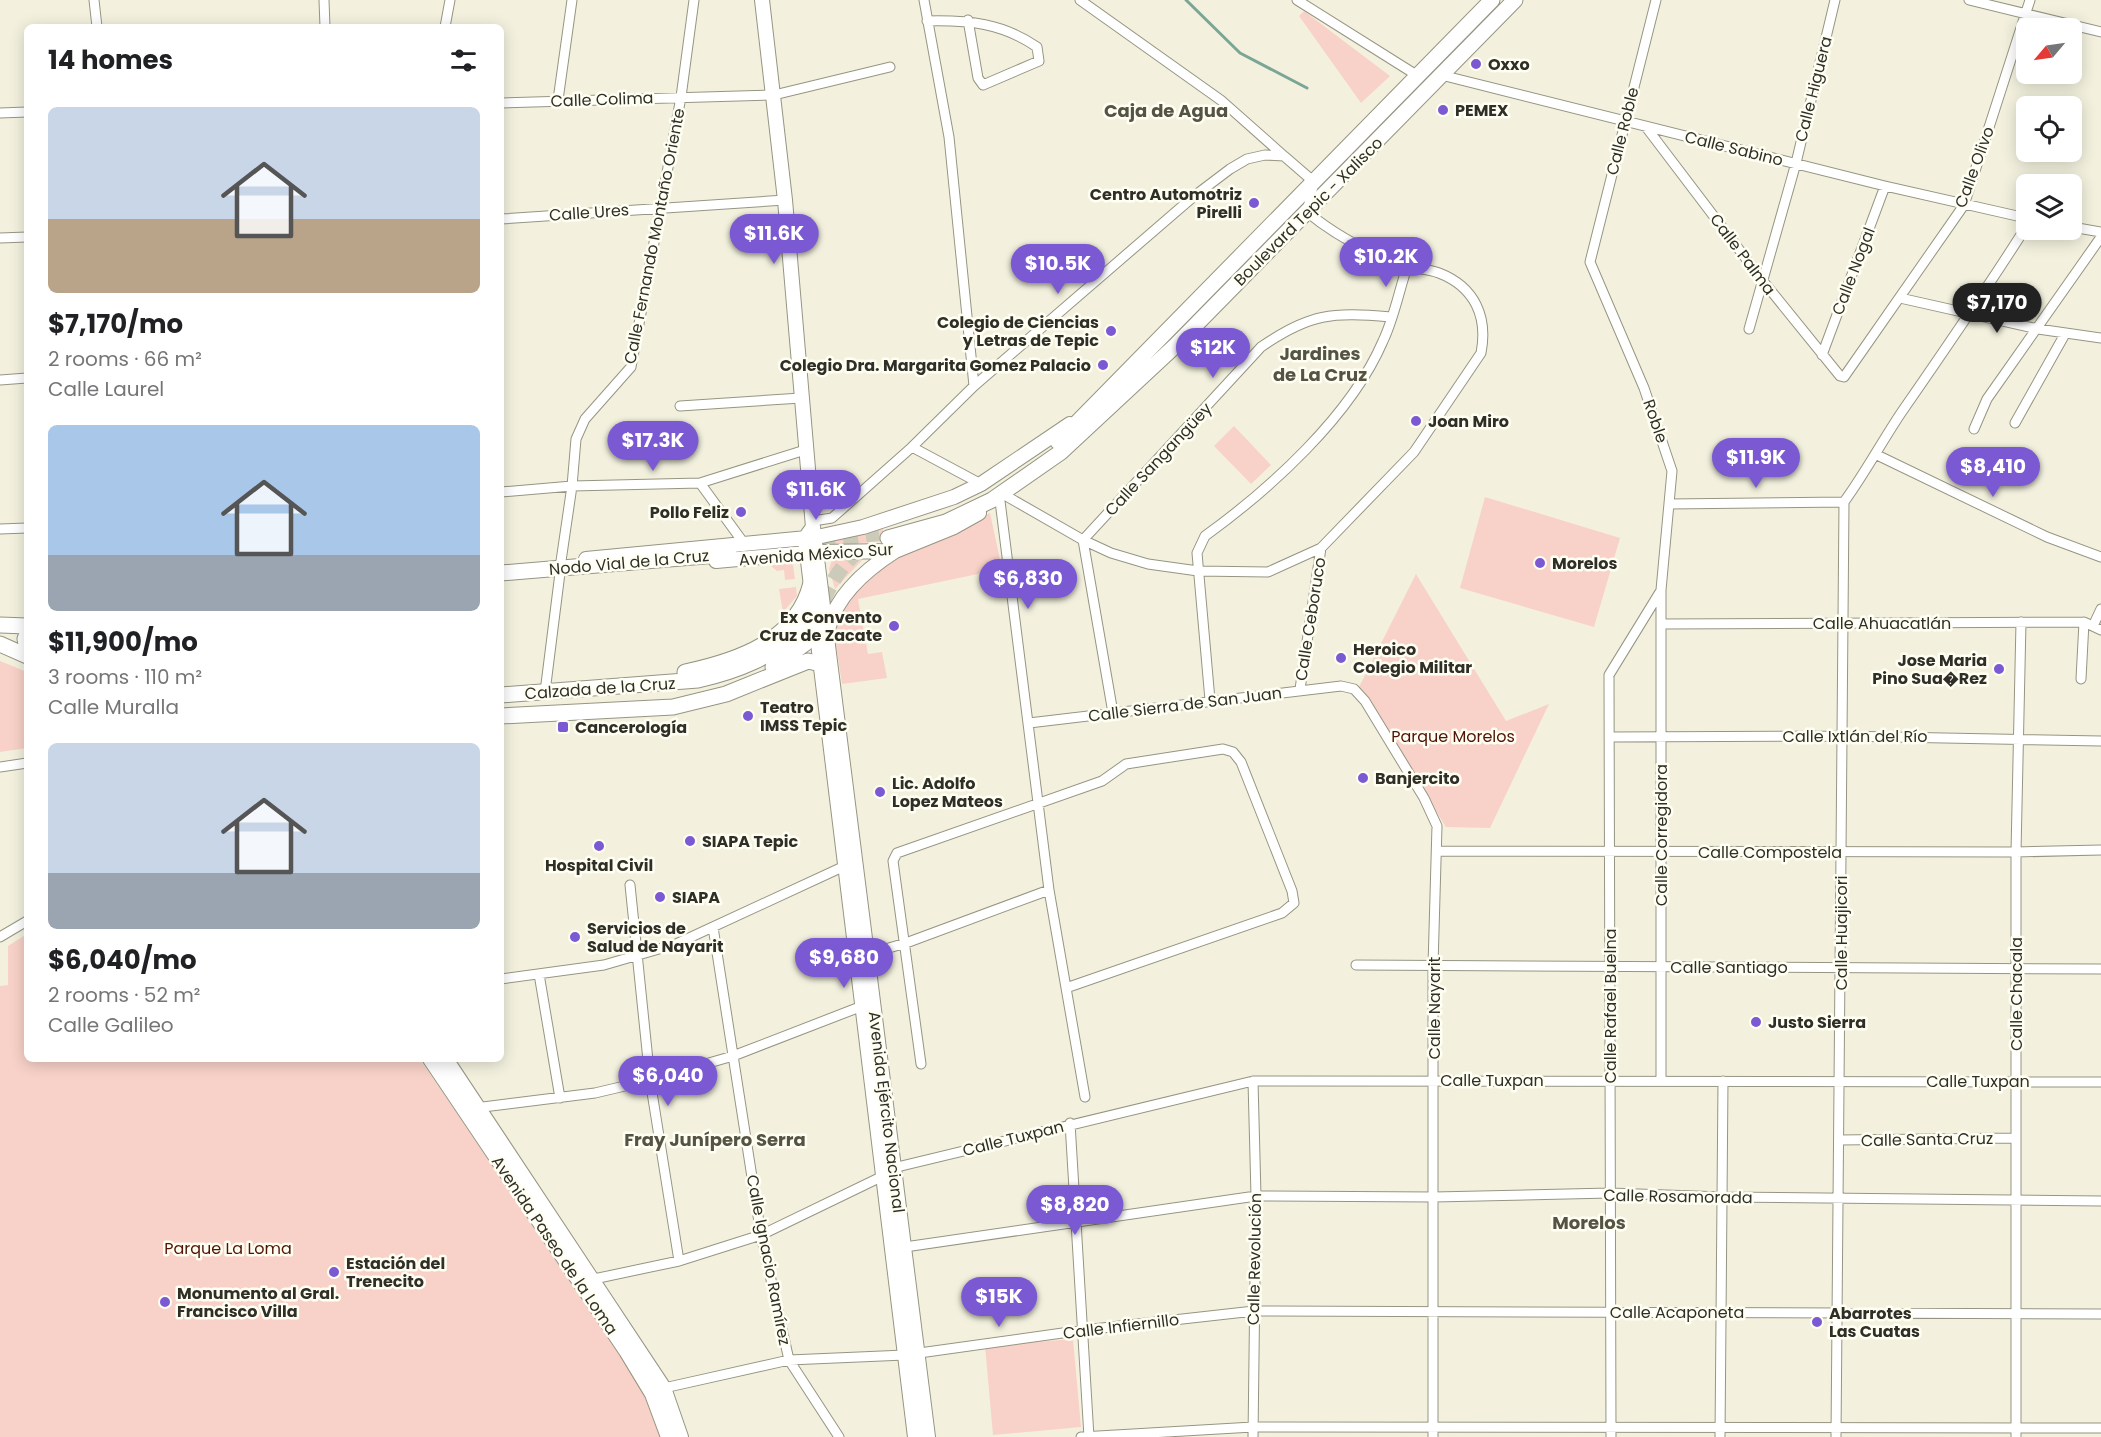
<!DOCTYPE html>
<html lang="en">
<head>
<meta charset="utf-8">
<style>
  :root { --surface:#fff; --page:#f2f2f2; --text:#202124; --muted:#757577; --accent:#7b59d3 }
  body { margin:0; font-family:Poppins,sans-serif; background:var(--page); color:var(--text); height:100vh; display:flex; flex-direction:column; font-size:22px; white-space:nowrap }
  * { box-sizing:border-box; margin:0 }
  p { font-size:20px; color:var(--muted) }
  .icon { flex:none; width:33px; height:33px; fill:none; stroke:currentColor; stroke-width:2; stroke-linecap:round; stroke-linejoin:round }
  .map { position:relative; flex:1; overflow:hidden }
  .details { position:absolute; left:24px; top:24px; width:480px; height:1038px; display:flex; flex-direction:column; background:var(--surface); border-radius:9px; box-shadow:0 3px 15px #0003 }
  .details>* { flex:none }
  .needle { width:39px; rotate:241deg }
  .buttons { position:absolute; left:2016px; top:18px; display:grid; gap:12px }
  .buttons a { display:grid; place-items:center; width:66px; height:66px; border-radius:9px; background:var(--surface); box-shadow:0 3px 15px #0003; font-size:30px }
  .price { position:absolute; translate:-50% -51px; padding:0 14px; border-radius:21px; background:var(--accent); color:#fff; font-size:20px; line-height:39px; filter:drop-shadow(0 2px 3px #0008) }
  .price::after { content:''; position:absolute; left:50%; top:36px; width:18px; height:14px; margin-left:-9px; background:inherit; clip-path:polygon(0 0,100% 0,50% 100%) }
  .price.selected { background:#222; color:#fff }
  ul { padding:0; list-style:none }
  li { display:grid; align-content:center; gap:12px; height:318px; padding:0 24px }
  li span { display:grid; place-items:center; height:186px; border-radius:9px; color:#555 }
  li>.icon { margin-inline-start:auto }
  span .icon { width:108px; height:108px; fill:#fffc; stroke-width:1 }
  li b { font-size:26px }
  h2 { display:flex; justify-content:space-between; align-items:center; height:72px; padding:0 24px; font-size:26px }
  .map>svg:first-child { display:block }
</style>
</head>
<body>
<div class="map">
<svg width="2101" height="1437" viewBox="0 0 2101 1437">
  <rect width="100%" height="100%" fill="#f3f1de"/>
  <path fill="#f8d2c8" d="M1304 11 1390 76 1361 103 1299 16Z
    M1234 426 1271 465 1251 484 1214 446Z
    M1485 497 1620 538 1594 627 1460 588Z
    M990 513 1002 569 858 599 868 654 882 652 887 678 842 684 831 613 856 577Z
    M882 524 884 536 892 541 826 545 825 542Z
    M833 557H865L835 589 829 569Z
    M787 560 793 565 795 579 785 580 784 570 777 571 771 566 775 561Z
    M1416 574 1506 721 1549 704 1490 828 1446 827 1358 689Z
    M796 587 797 596 783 612 779 589Z
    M0 661 27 672V748L0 752Z
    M27 934V1059H420L627 1366 649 1403 662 1437H0V986L8 985V946Z
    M1073 1339 1081 1427 993 1435 985 1346Z"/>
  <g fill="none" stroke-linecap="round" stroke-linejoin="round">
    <path stroke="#7ba594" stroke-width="3" d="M1186 0 1240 53 1307 88"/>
    <path stroke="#cccab9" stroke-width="15" stroke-dasharray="15 8" stroke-linecap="butt" d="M729 554 879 533
      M806 643C820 609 832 568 864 547"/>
    <g stroke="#969583" stroke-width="11">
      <path id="street" d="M94 0 97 27
        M324 0 325 27
        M924 0 949 137 974 386
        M1080 0 1222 101 1284 156
        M1297 0 1418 76
        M1656 0 1590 262 1644 388 1672 471 1661 590V1081
        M1969 0 2101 32
        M927 21C969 20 1002 23 1037 47L1039 61 983 85 978 78 968 20
        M445 27 450 0
        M1441 75 1885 186 2026 218
        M558 100 572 0
        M501 103 774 95 890 67
        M0 113 27 112
        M1646 127 1763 281 1840 376 1844 377 1964 205 2030 0
        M501 219 785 200
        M2072 227 2101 232
        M0 238 27 237
        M1900 298 2038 329 2101 338
        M1749 329 1796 163 1835 0
        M1822 355 1885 186
        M0 380 27 378
        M680 406 801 398
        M2015 423 2065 334
        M1974 429 1987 399 2101 237
        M912 447 981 484
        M1877 455 2047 537 2101 557
        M700 483 743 542
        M501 492 572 486 700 483 805 450
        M1000 501 1049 890 1085 1097
        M1844 502C1865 473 1881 443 1901 413 1944 351 1986 290 2026 227
        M1669 504 1844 502
        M813 521 832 518 912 447 974 386 1193 197 1230 169 1247 159 1265 155 1284 156 1314 182 1307 212C1335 235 1365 251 1398 264 1412 269 1426 268 1439 273 1475 287 1488 317 1481 353L1414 452 1321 548 1268 572 1198 571 1148 564 1111 553 1083 540 1008 497
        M0 529 27 528
        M561 561 572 486 576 439 585 419 631 367 681 97 694 0
        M1661 624 2084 622 2101 630
        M2093 626 2101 609
        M2081 679 2084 622
        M1300 689 1321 548
        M545 692 560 573
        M1210 700 1197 553 1205 536C1270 489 1351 416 1383 341 1394 318 1399 291 1407 267
        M1113 713 1083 540 1261 347C1310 313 1332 312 1391 317
        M1029 723 1341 686 1354 689 1365 701 1424 798 1437 826 1433 966V1437
        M1609 737 1842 736 2101 741
        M0 767 27 763
        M1438 851 2016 852 2101 850
        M630 885 650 1080 679 1261
        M713 927 761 1235 789 1360 839 1437
        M0 937 27 921
        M861 956 906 943 1049 890
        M1356 965 2101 969
        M539 974 560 1098
        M501 979 604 965 676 944 849 864
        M921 1064 893 861 897 853 1102 781 1126 764 1223 749 1233 752 1241 762 1292 891 1294 903 1282 913 1066 988
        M1253 1081 1256 1196 1253 1437
        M475 1108 595 1093 650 1080 733 1056 865 1005
        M1070 1123 1089 1437
        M1839 1140 2015 1138
        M898 1248 1256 1196 1434 1197 1610 1193 1723 1197 2101 1201
        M589 1280 679 1261 761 1235 883 1176 893 1168 1253 1081 2101 1082
        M664 1388 789 1360 905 1355 1084 1330 1254 1311 2101 1314
        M1081 1437 1253 1427 2101 1428
        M1611 1437 1609 675 1660 592
        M1720 1437 1723 1081
        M1836 1437 1844 502
        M2016 1437V852L2021 622"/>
    </g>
    <g stroke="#969583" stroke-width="16">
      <path id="secondary" d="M762 0 785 200 813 527 928 1437
        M813 527 805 538 807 553 915 1437
        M586 559 817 537 863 527 954 497 981 484 1070 424
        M716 561 818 552 895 551 954 527 979 513
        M829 626C838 593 867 569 895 551
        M430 1059 626 1351 652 1394 668 1437
        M446 1059 664 1388 681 1437"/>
    </g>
    <g stroke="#969583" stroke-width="17">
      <path id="primary" d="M1058 442 1492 0
        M888 538 946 522 992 500 1061 452 1175 346 1515 0
        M501 573 729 554
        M0 625 27 626
        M27 634 25 639 27 648
        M0 644 27 656
        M773 667 806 643
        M685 672C737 661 797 641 811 583
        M501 695 698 680C737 671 774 657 802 628
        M501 716 673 707 726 694 808 661 821 664"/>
    </g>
    <use href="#street" stroke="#fff" stroke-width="9"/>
    <use href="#secondary" stroke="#fff" stroke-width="14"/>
    <use href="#primary" stroke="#fff" stroke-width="15"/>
  </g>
  <g fill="#7b59d3" stroke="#fffef2" stroke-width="2">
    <circle cx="1476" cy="64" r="6"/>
    <circle cx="1443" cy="110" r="6"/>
    <circle cx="1254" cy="203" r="6"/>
    <circle cx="1111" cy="331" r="6"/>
    <circle cx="1103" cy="365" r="6"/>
    <circle cx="1416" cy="421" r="6"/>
    <circle cx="741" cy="512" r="6"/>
    <circle cx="1540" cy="563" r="6"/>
    <circle cx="894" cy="626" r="6"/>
    <circle cx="1341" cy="658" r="6"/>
    <circle cx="1999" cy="669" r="6"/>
    <circle cx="748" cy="716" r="6"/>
    <rect x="557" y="721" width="12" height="12" rx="3"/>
    <circle cx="1363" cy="778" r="6"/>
    <circle cx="880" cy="792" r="6"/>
    <circle cx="690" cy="841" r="6"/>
    <circle cx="599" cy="846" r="6"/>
    <circle cx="660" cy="897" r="6"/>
    <circle cx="575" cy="937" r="6"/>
    <circle cx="1756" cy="1022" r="6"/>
    <circle cx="334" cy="1272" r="6"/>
    <circle cx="165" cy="1302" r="6"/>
    <circle cx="1817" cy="1322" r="6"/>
  </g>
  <g text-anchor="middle" stroke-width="5" stroke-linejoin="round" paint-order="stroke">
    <g font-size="16" font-weight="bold" fill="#2f2f27" stroke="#fffef2" text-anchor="start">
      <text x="1488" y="70">Oxxo</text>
      <text x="1455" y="116">PEMEX</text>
      <text x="1242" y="200" text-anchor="end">Centro Automotriz<tspan x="1242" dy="18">Pirelli</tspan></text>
      <text x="1099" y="328" text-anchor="end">Colegio de Ciencias<tspan x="1099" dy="18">y Letras de Tepic</tspan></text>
      <text x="1091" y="371" text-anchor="end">Colegio Dra. Margarita Gomez Palacio</text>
      <text x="1428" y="427">Joan Miro</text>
      <text x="729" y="518" text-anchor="end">Pollo Feliz</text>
      <text x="1552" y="569">Morelos</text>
      <text x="882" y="623" text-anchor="end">Ex Convento<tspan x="882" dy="18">Cruz de Zacate</tspan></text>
      <text x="1353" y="655">Heroico<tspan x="1353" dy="18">Colegio Militar</tspan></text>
      <text x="1987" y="666" text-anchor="end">Jose Maria<tspan x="1987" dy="18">Pino Sua�Rez</tspan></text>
      <text x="760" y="713">Teatro<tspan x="760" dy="18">IMSS Tepic</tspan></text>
      <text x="575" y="733">Cancerología</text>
      <text x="1375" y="784">Banjercito</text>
      <text x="892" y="789">Lic. Adolfo<tspan x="892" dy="18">Lopez Mateos</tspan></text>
      <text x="702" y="847">SIAPA Tepic</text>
      <text x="599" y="871" text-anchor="middle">Hospital Civil</text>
      <text x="672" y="903">SIAPA</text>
      <text x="587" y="934">Servicios de<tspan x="587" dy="18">Salud de Nayarit</tspan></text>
      <text x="1768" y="1028">Justo Sierra</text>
      <text x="346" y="1269">Estación del<tspan x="346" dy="18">Trenecito</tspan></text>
      <text x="177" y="1299">Monumento al Gral.<tspan x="177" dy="18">Francisco Villa</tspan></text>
      <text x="1829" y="1319">Abarrotes<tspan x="1829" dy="18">Las Cuatas</tspan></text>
    </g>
    <g font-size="16" fill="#2f2f27" stroke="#fffef2">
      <text transform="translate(1813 89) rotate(-76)" y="6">Calle Higuera</text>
      <text transform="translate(602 99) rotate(-2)" y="6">Calle Colima</text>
      <text transform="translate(1622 131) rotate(-76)" y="6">Calle Roble</text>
      <text transform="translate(1734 148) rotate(14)" y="6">Calle Sabino</text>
      <text transform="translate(1974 167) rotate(-70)" y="6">Calle Olivo</text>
      <text transform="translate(1308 211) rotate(-45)" y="6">Boulevard Tepic - Xalisco</text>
      <text transform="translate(589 212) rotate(-4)" y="6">Calle Ures</text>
      <text transform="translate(654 236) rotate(-79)" y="6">Calle Fernando Montaño Oriente</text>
      <text transform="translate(1743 254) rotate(53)" y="6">Calle Palma</text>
      <text transform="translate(1853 271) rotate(-69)" y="6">Calle Nogal</text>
      <text transform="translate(1656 421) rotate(71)" y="6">Roble</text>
      <text transform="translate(1158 459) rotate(-47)" y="6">Calle Sangangüey</text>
      <text transform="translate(816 554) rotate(-4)" y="6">Avenida México Sur</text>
      <text transform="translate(629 562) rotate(-5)" y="6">Nodo Vial de la Cruz</text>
      <text transform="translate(1310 619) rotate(-81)" y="6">Calle Ceboruco</text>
      <text x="1882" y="629">Calle Ahuacatlán</text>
      <text transform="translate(600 688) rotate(-4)" y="6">Calzada de la Cruz</text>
      <text transform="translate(1185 704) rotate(-7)" y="6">Calle Sierra de San Juan</text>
      <text x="1855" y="742">Calle Ixtlán del Río</text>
      <text transform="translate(1661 835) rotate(-90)" y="6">Calle Corregidora</text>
      <text x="1770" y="858">Calle Compostela</text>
      <text transform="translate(1841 933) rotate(-90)" y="6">Calle Huajicori</text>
      <text x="1729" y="973">Calle Santiago</text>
      <text transform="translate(2016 994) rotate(-90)" y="6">Calle Chacala</text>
      <text transform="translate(1610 1006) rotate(-90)" y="6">Calle Rafael Buelna</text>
      <text transform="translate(1434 1008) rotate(-90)" y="6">Calle Nayarit</text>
      <text x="1492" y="1086">Calle Tuxpan</text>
      <text x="1978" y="1087">Calle Tuxpan</text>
      <text transform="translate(887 1112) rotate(83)" y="6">Avenida Ejército Nacional</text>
      <text transform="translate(1013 1138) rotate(-14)" y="6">Calle Tuxpan</text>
      <text transform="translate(1927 1139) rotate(-1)" y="6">Calle Santa Cruz</text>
      <text transform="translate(1678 1196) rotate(1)" y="6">Calle Rosamorada</text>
      <text transform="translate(555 1245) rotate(56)" y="6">Avenida Paseo de la Loma</text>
      <text transform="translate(1254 1259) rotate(-89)" y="6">Calle Revolución</text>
      <text transform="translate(769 1260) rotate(79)" y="6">Calle Ignacio Ramírez</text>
      <text x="1677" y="1318">Calle Acaponeta</text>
      <text transform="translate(1121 1326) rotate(-7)" y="6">Calle Infiernillo</text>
    </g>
    <g font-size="16" fill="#521304" stroke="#fffef2">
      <text x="1453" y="742">Parque Morelos</text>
      <text x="228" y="1254">Parque La Loma</text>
    </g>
    <g font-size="18" font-weight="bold" fill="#555343" stroke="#fffef2">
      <text x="1166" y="117">Caja de Agua</text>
      <text x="1320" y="360">Jardines<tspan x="1320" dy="21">de La Cruz</tspan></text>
      <text x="715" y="1146">Fray Junípero Serra</text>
      <text x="1589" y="1229">Morelos</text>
    </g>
  </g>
</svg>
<div class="buttons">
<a><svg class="needle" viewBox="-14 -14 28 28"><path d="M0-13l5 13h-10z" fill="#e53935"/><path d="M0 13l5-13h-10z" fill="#757577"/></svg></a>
<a><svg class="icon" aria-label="locate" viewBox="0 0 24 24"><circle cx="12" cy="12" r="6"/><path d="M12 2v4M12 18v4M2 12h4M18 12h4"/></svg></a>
<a><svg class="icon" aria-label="layers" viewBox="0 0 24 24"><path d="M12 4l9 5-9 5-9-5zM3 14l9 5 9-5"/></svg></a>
</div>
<b class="price" style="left:774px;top:265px">$11.6K</b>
<b class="price" style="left:1386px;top:288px">$10.2K</b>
<b class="price" style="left:1058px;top:295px">$10.5K</b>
<b class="price selected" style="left:1997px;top:334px">$7,170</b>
<b class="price" style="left:1213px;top:379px">$12K</b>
<b class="price" style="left:653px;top:472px">$17.3K</b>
<b class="price" style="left:1756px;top:489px">$11.9K</b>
<b class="price" style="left:1993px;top:498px">$8,410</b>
<b class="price" style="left:816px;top:521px">$11.6K</b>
<b class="price" style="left:1028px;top:610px">$6,830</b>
<b class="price" style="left:844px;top:989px">$9,680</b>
<b class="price" style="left:668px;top:1107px">$6,040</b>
<b class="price" style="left:1075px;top:1236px">$8,820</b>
<b class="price" style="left:999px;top:1328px">$15K</b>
<section class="details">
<h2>14 homes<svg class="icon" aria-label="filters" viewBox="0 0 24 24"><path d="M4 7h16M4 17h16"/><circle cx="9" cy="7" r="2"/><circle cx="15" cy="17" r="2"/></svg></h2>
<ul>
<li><span style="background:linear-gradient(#c9d6e8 60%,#b9a48a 0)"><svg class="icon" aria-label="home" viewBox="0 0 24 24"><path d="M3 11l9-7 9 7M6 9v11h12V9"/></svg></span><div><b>$7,170/mo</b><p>2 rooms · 66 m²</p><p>Calle Laurel</p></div></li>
<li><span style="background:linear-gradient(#a9c7e8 70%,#9aa5b1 0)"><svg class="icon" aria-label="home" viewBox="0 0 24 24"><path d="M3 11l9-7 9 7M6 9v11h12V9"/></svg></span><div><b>$11,900/mo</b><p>3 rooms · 110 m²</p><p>Calle Muralla</p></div></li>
<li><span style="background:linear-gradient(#c9d6e8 70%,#9aa5b1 0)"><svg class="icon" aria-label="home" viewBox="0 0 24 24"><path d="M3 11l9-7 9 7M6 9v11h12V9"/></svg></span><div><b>$6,040/mo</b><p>2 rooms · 52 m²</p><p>Calle Galileo</p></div></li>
</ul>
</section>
</div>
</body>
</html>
